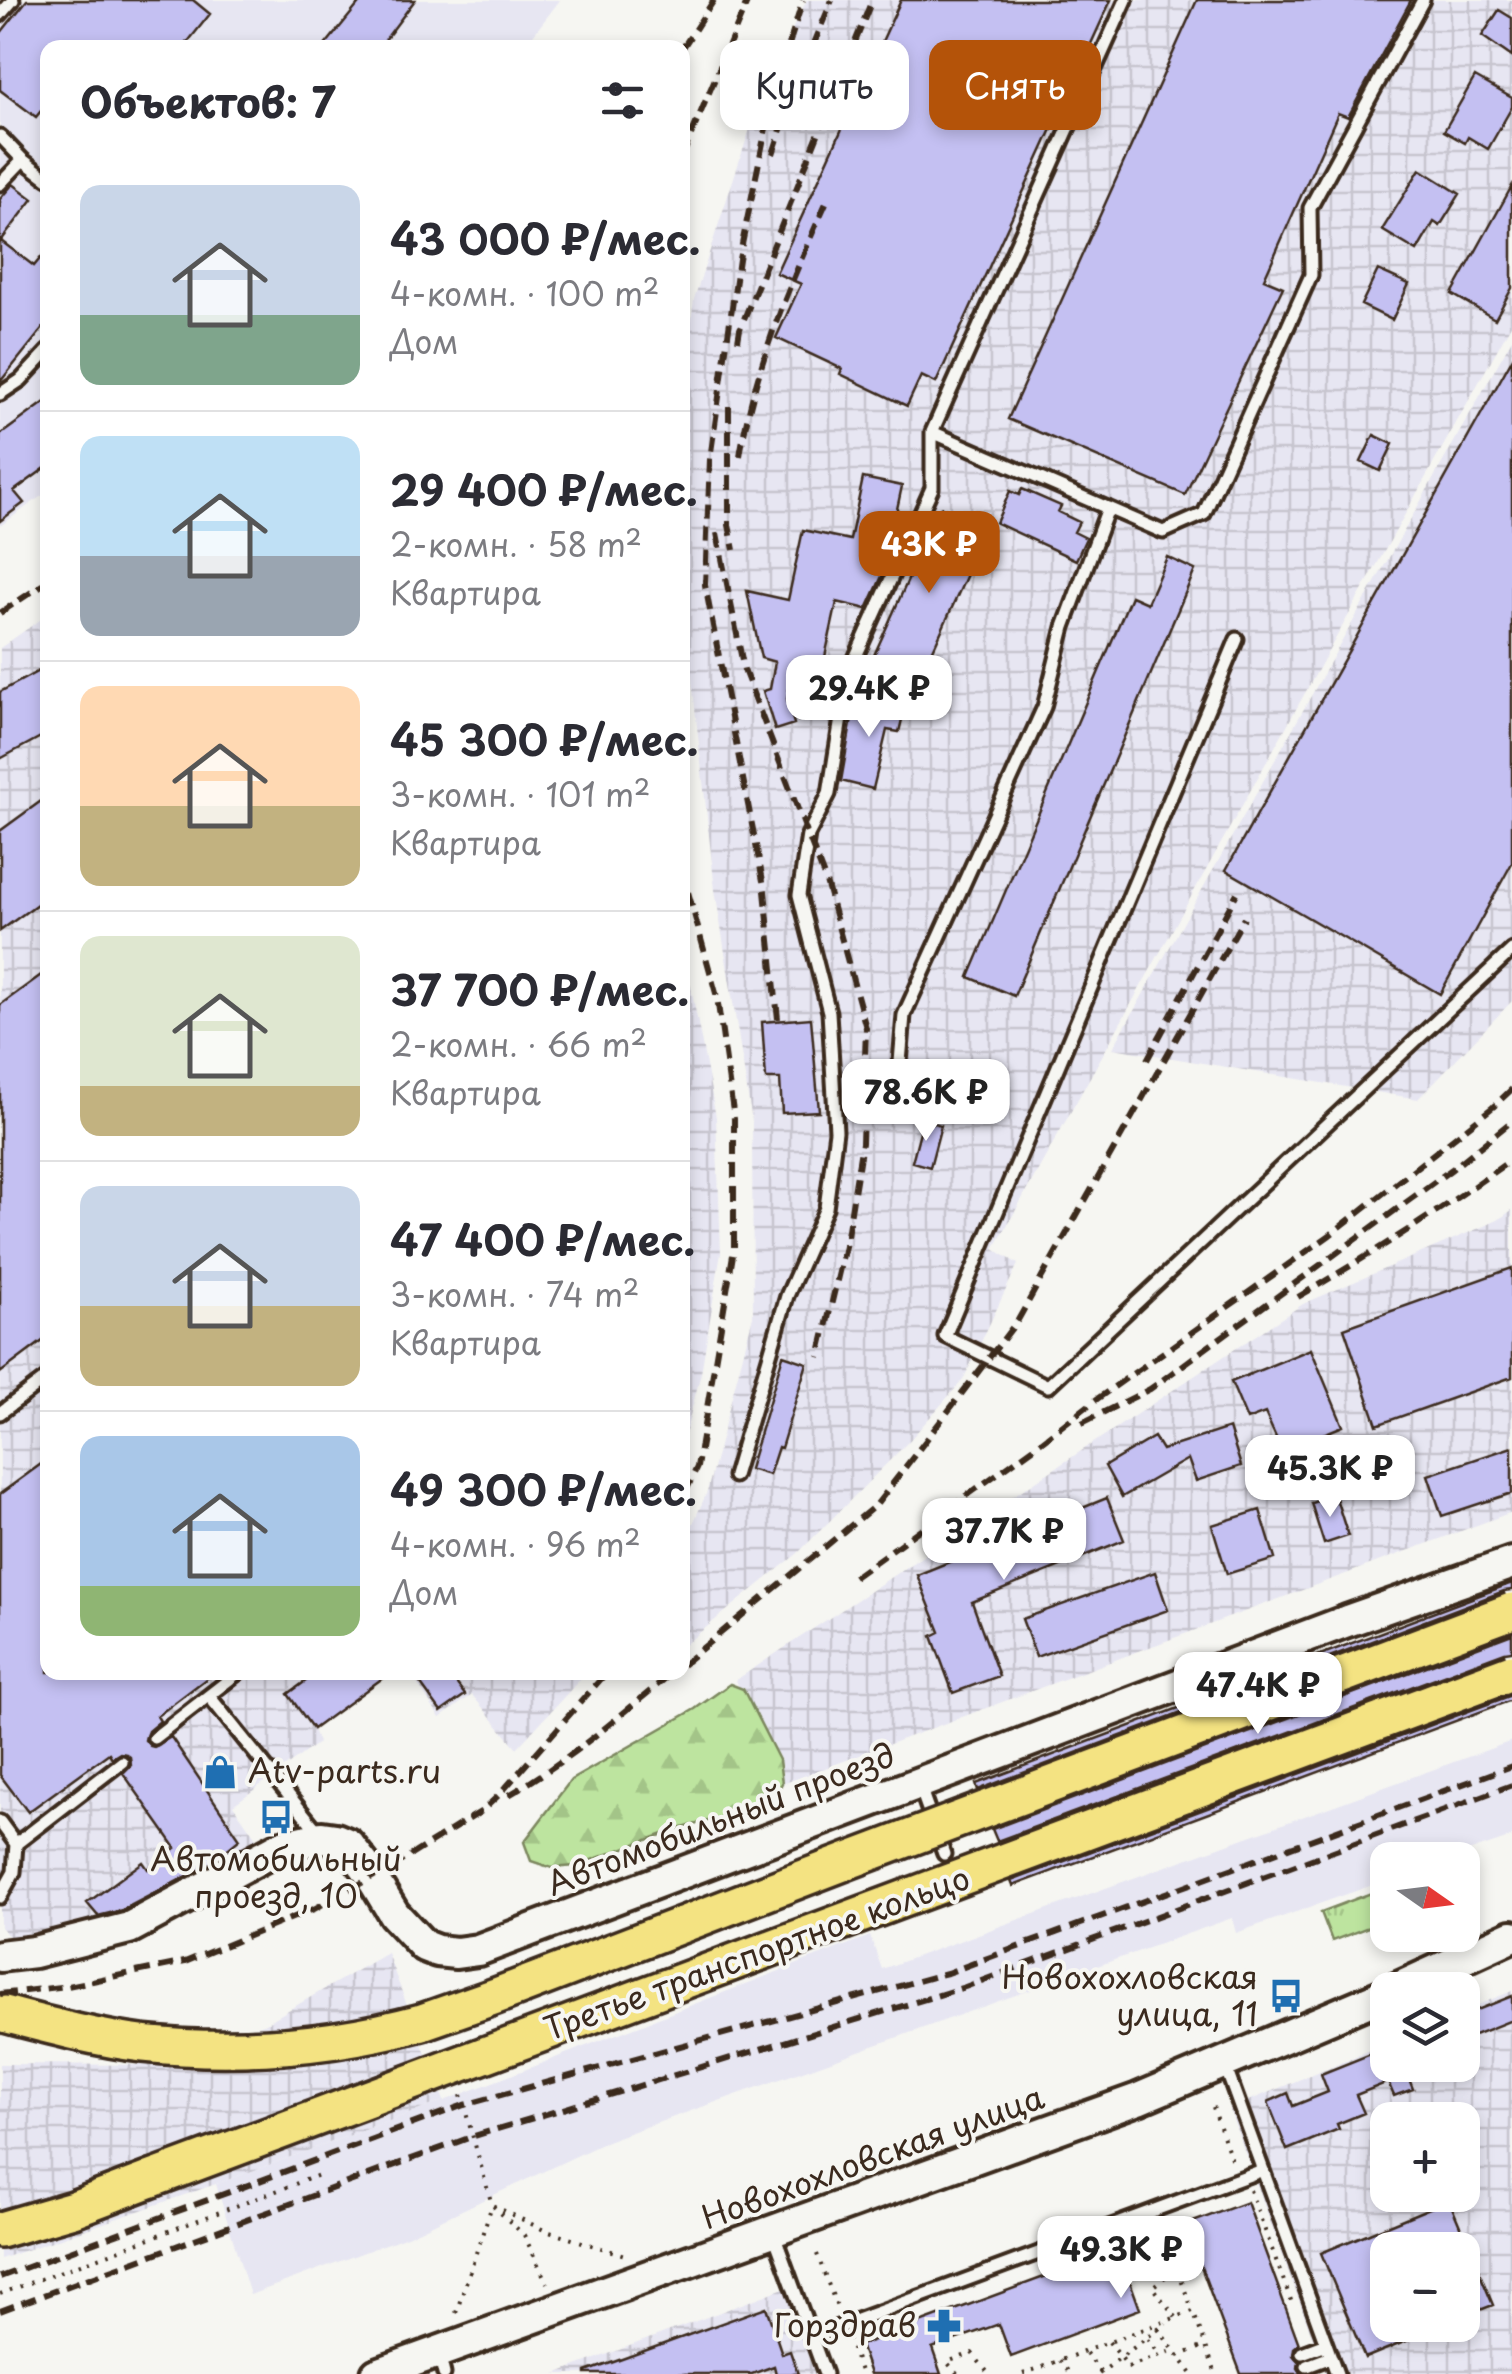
<!DOCTYPE html>
<html lang="ru">
<head>
<meta charset="utf-8">
<style>
  :root { --surface:#fff; --page:#f2f2f3; --text:#2b2b33; --muted:#7c7c81; --line:#e1e1e2; --accent:#b45309 }
  body { margin:0; font-family:"Playpen Sans",sans-serif; background:var(--page); color:var(--text); height:100vh; display:flex; flex-direction:column; font-size:38px; white-space:nowrap }
  * { box-sizing:border-box; margin:0 }
  p { font-size:32px; color:var(--muted) }
  .icon { flex:none; width:55px; height:55px; fill:none; stroke:currentColor; stroke-width:2; stroke-linecap:round; stroke-linejoin:round }
  .map { position:relative; flex:1; overflow:hidden }
  .sheet { position:absolute; left:40px; top:40px; width:650px; height:1640px; display:flex; flex-direction:column; background:var(--surface); border-radius:20px; box-shadow:0 5px 15px #0003 }
  .sheet>* { flex:none }
  .hud { position:absolute; left:720px; top:40px; width:640px; height:90px; display:flex; gap:20px }
  .needle { width:65px; rotate:104deg }
  .buttons { position:absolute; left:1370px; top:1842px; display:grid; gap:20px }
  .buttons a { display:grid; place-items:center; width:110px; height:110px; border-radius:20px; background:var(--surface); box-shadow:0 5px 15px #0003; font-size:50px }
  .price { position:absolute; translate:-50% -85px; padding:0 22px; border-radius:20px; background:#fff; color:#222; font-size:32px; line-height:65px; filter:drop-shadow(0 2px 5px #0008) }
  .price::after { content:''; position:absolute; left:50%; top:60px; width:30px; height:22px; margin-left:-15px; background:inherit; clip-path:polygon(0 0,100% 0,50% 100%) }
  .price.selected { background:var(--accent); color:#fff }
  ul { padding:0; list-style:none }
  li { display:flex; align-items:center; gap:30px; height:250px; padding:0 40px }
  li+li { border-top:2px solid var(--line) }
  li span { display:grid; place-items:center; flex:none; width:280px; height:200px; border-radius:20px; color:#555 }
  li>.icon { margin-inline-start:auto }
  span .icon { width:120px; height:120px; fill:#fffc; stroke-width:1 }
  li b { font-size:42px }
  h2 { display:flex; justify-content:space-between; align-items:center; height:120px; padding:0 40px; font-size:42px }
  .tag { padding:0 35px; border-radius:20px; background:var(--surface); box-shadow:0 5px 15px #0003; font-size:35px; line-height:90px }
  .tag.selected { background:var(--accent); color:#fff }
  .map>svg:first-child { display:block }
</style>
</head>
<body>
<div class="map">
<svg width="1512" height="2374" viewBox="0 0 1512 2374">
  <defs>
    <pattern id="industrial-grid" width="8" height="8" patternUnits="userSpaceOnUse" patternTransform="scale(2.5)"><rect width="8" height="8" fill="#e7e6f2"/><path d="M0 4h8M4 0v8" fill="none" stroke="#c7c5cf"/></pattern>
    <pattern id="grass-tufts" width="24" height="20" patternUnits="userSpaceOnUse" patternTransform="scale(2.5)"><rect width="24" height="20" fill="#bde49f"/><path d="M3 7l-1-3M5 7V3M7 7l1-3M15 17l-1-3M17 17v-4M19 17l1-3" fill="none" stroke="#a3c488"/></pattern>
    <pattern id="forest-firs" width="22" height="20" patternUnits="userSpaceOnUse" patternTransform="scale(2.5)"><rect width="22" height="20" fill="#bde49f"/><path d="M5 1l3.5 6h-7zM16 11l3.5 6h-7z" fill="#a3c488"/></pattern>
  </defs>
  <rect width="100%" height="100%" fill="#f6f6f2"/>
  <filter id="ink" filterUnits="userSpaceOnUse"><feTurbulence type="fractalNoise" baseFrequency=".01" numOctaves="2"/><feDisplacementMap in="SourceGraphic" scale="20" xChannelSelector="R" yChannelSelector="G"/><feConvolveMatrix kernelMatrix="1 2 1 2 8 2 1 2 1" color-interpolation-filters="sRGB"/></filter>
  <g filter="url(#ink)">
    <path fill="#e7e6f2" d="M0 0H560L524 47 48 48 47 492 0 526Z
      M1512 1741V1837L1445 1860H1388L1387 1880 1236 1933 1232 1918 612 2139 407 2236 250 2295 216 2184 444 2101 870 1936 882 1969Z"/>
    <path fill="url(#industrial-grid)" fill-rule="evenodd" d="M807 0H1512V323L994 1249 1018 1264 963 1380 908 1442 797 1554 683 1646V1546L707 1492 753 1316 752 1121 715 890 683 599 682 389 694 299 765 83Z
      M1512 339V1001L1418 1099 1113 1048Z
      M47 615 48 1672 318 1673 288 1695 313 1729 318 1743 233 1805 258 1841 176 1895 114 1929 20 1948 0 1927V648Z
      M683 946 716 1117 721 1253 701 1373 683 1443Z
      M1512 1210V1512L777 1786 736 1680 1303 1304 1498 1220Z
      M410 1673H586L517 1748 472 1695 440 1718Z
      M387 1953 444 2101 216 2184 0 2259V2064L159 2065 266 2023Z
      M1512 1991V2374H1326L1229 2109 1387 2043 1388 2065H1462L1463 2011ZM1388 2120H1462V2195H1388ZM1388 2250H1462V2325H1388Z
      M784 2288 815 2374H555Z"/>
    <path fill="url(#grass-tufts)" stroke="#7c875e" stroke-width="2.5" d="M1387 1887V1920L1332 1941 1321 1912Z"/>
    <path fill="url(#forest-firs)" stroke="#7c875e" stroke-width="2.5" d="M730 1684 743 1689 779 1760 782 1783 772 1803 672 1831 575 1866 552 1868 531 1861 524 1842 571 1780 695 1709Z"/>
    <path fill="#c4c0f2" stroke="#3b2a1e" stroke-width="2.5" d="M27 0H193L210 14 183 48H48V102L36 117 0 90V34Z
      M362 0H415L379 48H323Z
      M901 0H1111L936 383 921 376 907 406 840 374 842 369 776 338 801 284 776 273Z
      M1197 0H1411L1348 117 1338 113 1264 279 1283 287 1185 495 1008 419Z
      M1499 10 1512 18V57L1482 36Z
      M1475 77 1512 98V107L1488 149 1468 137 1465 143 1444 131Z
      M1420 169 1460 194 1440 226 1434 222 1417 251 1382 230Z
      M13 184 33 199 1 241 34 266 48 249V322L0 382V199Z
      M1512 186V288L1495 319 1452 294Z
      M1378 270 1409 284 1392 320 1361 305Z
      M1512 359V863L1440 994 1226 870Z
      M48 400V466L14 491 24 503 0 521V435Z
      M1374 435 1393 444 1380 471 1361 462Z
      M863 478 902 486 883 574 867 609 837 602 820 680 792 673 787 699 794 724 775 730 763 691 770 689 775 662 761 658 747 591 788 600 803 530 850 540Z
      M1022 489 1061 506 1058 512 1079 522 1074 532 1086 538 1076 560 996 523 1010 491 1019 495Z
      M941 507 988 528 917 685 870 664Z
      M1167 557 1195 570 1014 996 969 977 1131 596 1147 603Z
      M48 666V733L0 759V692Z
      M875 700 905 707 899 732 887 730 873 789 841 781 855 701 874 705Z
      M48 796V896L0 931V831Z
      M48 970V1337L0 1373V1005Z
      M811 1018 819 1111 782 1113 780 1079H766L762 1022Z
      M923 1120 941 1125 930 1167 912 1162Z
      M1512 1268V1377L1377 1425 1344 1328Z
      M1311 1349 1343 1426 1282 1451 1265 1413 1247 1420 1231 1382Z
      M783 1355 807 1363 781 1448 778 1447 769 1475 749 1469Z
      M1229 1428 1241 1466 1196 1481 1188 1459 1122 1497 1105 1466 1154 1437 1162 1450Z
      M1512 1447V1493L1442 1516 1428 1475Z
      M48 1459V1672H215L157 1716 160 1721 148 1731 145 1740 150 1746 154 1747 171 1737 240 1839 208 1865 122 1910 98 1916 87 1903 143 1862 148 1869 176 1848 123 1773 131 1765 130 1757 126 1754 120 1753 112 1758 109 1753 28 1812 0 1775V1494Z
      M1335 1495 1348 1536 1324 1544 1311 1503Z
      M1107 1498 1124 1540 972 1602 999 1676 953 1693 932 1636 940 1632 917 1575Z
      M1260 1510 1275 1559 1227 1574 1212 1525Z
      M1155 1572 1168 1610 1036 1657 1022 1619Z
      M1512 1583V1590L1504 1591 978 1790 976 1784Z
      M1512 1634V1651L1505 1652 997 1841 992 1829Z
      M318 1672H391L313 1729 288 1694Z
      M412 1672H448L465 1695 441 1712Z
      M1512 1695V1700L1013 1886 1011 1881Z
      M1512 1996V2020L1462 2040V2016Z
      M1388 2047V2065H1428L1407 2074 1413 2089 1394 2096 1388 2082 1356 2095 1364 2113 1337 2124 1339 2129 1287 2150 1268 2102 1288 2093 1293 2106 1328 2092 1321 2074Z
      M1449 2200 1493 2305 1462 2317V2250H1388V2325L1443 2326 1365 2358 1321 2253Z
      M1247 2202 1299 2344 1294 2348 1293 2355 1299 2362 1298 2368 1302 2374H1241L1195 2251 1128 2276 1140 2309 1011 2357 999 2324 932 2348 941 2374H870L860 2345Z
      M766 2307 782 2354 790 2351 798 2374H776L774 2366 752 2374H586V2372Z"/>
    <g fill="none" stroke-linecap="round" stroke-linejoin="round">
      <g stroke="#3b2a1e" stroke-width="19">
        <path id="lane" d="M1126 0 932 432 1163 532 1204 514 1311 275 1310 208 1423 0
          M0 15 13 0
          M0 136 23 160
          M0 184 23 160 48 179
          M0 394 21 380 48 351
          M1237 639 945 1336 1048 1386 1512 950
          M898 1086 904 1015 1044 707 1064 627 1108 508
          M0 1413 48 1377
          M734 1476 787 1296 826 1208 836 1131 829 1012 799 895 808 835 829 794 848 674 932 488V432
          M209 1696 319 1833
          M154 1738 239 1672
          M920 1787 944 1854
          M0 1822 16 1844
          M0 1897 14 1872 16 1844 122 1762
          M1224 2063 1337 2374
          M773 2232 825 2374
          M811 2337 1263 2170
          M439 2353 444 2374
          M1302 2353 1326 2344
          M1307 2366 1331 2357"/>
      </g>
      <g stroke="#3b2a1e" stroke-width="38">
        <path id="secondary" d="M0 1956 34 1952 129 1928 282 1846 322 1837 336 1839 348 1844 365 1866 394 1914 424 1946 437 1951 456 1953 478 1950 1347 1621 1512 1563
          M1394 1990 1512 1936
          M377 2374 1138 2099 1388 1993"/>
      </g>
      <g stroke="#3b2a1e" stroke-width="42">
        <path id="primary" d="M0 2013C47 2025 94 2038 142 2044 237 2054 329 2047 422 2022
          M0 2230 73 2209 152 2179"/>
      </g>
      <path stroke="#3b2a1e" stroke-width="4" stroke-dasharray="2.5 8" stroke-linecap="butt" d="M461 2095 492 2205 546 2231 628 2256
        M1213 2107 1233 2164
        M1250 2190 1292 2303
        M817 2254 838 2310
        M0 2294 319 2175
        M456 2313 492 2205 524 2235 547 2283
        M1176 2317 1152 2287 1177 2268 1192 2310
        M1158 2329 1192 2374
        M848 2338 861 2374
        M1148 2339 1160 2355
        M1109 2342 1134 2374
        M1086 2353 1101 2373
        M1178 2356 1205 2346
        M1060 2360 1070 2374
        M1128 2367 1174 2350
        M957 2374 947 2362 972 2353 989 2374
        M1023 2374 1193 2311 1216 2374
        M1099 2374 1166 2323"/>
      <use href="#lane" stroke="#f6f6f2" stroke-width="11"/>
      <use href="#secondary" stroke="#f6f6f2" stroke-width="30"/>
      <use href="#primary" stroke="#f4e382" stroke-width="35"/>
      <path stroke="#3b2a1e" stroke-width="6" stroke-dasharray="15 8" stroke-linecap="butt" d="M682 49 714 0
        M773 154 790 102 832 0
        M682 157 748 0
        M738 341 740 329 872 0
        M729 406V525L734 550
        M740 456C754 368 790 283 826 203
        M717 533 744 670 826 882 866 1028 862 1143 846 1242 819 1357
        M0 613 48 581
        M682 870 717 997 734 1119V1249L697 1467 682 1500
        M778 1019 765 891 705 585 710 459 739 259 772 99 803 0
        M1147 1060 1237 893
        M1298 1297C1372 1254 1443 1209 1512 1159
        M1082 1423 1150 1389 1452 1169 1512 1121
        M854 1577 1033 1448 1097 1399 1330 1235 1493 1107 1512 1089
        M682 1665 877 1504 1018 1320 1244 918
        M509 1795C569 1760 620 1716 673 1672
        M0 1994 68 1986 185 1962 314 1909 398 1863 482 1811 500 1794 607 1672
        M0 2277 464 2105 947 1973 1512 1766
        M0 2311 474 2136 965 1987 1512 1785"/>
      <g stroke="#3b2a1e" stroke-width="42" stroke-linecap="butt">
        <path id="primary-bridge" d="M422 2022 496 1996 851 1860 1512 1611
          M152 2179 1512 1672"/>
      </g>
      <use href="#primary-bridge" stroke="#f4e382" stroke-width="35"/>
    </g>
  </g>
  <defs>
    <g id="shop-bare" transform="scale(2.7)"><path d="M-5-2.5h2.3a2.7 3.5 0 0 1 5.4 0H5L5.5 6h-11ZM-1.5-2.5h3a1.5 2.3 0 0 0-3 0Z" fill="#1f6fb2" stroke="#f6f6f2" stroke-width="2.5" paint-order="stroke"/></g>
    <g id="bus-bare" transform="scale(2.7)"><path d="M-5-6H5V4H4V6H2V4H-2V6H-4V4H-5ZM-3.5-4V0h7V-4ZM-3.5 1.2v1.5H-2V1.2ZM2 1.2v1.5H3.5V1.2Z" fill="#1f6fb2" stroke="#f6f6f2" stroke-width="2.5" paint-order="stroke"/></g>
    <g id="pharmacy-bare" transform="scale(2.7)"><path d="M-2-6h4v4h4v4h-4v4h-4v-4h-4v-4h4Z" fill="#1f6fb2" stroke="#f6f6f2" stroke-width="2.5" paint-order="stroke"/></g>
  </defs>
  <g fill-rule="evenodd">
    <use href="#shop-bare" x="220" y="1772"/>
    <use href="#bus-bare" x="276" y="1817"/>
    <use href="#bus-bare" x="1286" y="1996"/>
    <use href="#pharmacy-bare" x="944" y="2326"/>
  </g>
  <g text-anchor="middle" stroke-width="8" stroke-linejoin="round" paint-order="stroke">
    <g font-size="32" fill="#3b2a1e" stroke="#f6f6f2" text-anchor="end">
      <text x="248" y="1783" text-anchor="start">Atv-parts.ru</text>
      <text x="276" y="1871" text-anchor="middle">Автомобильный<tspan x="276" dy="37">проезд, 10</tspan></text>
      <text x="1258" y="1989">Новохохловская<tspan x="1258" dy="37">улица, 11</tspan></text>
      <text x="916" y="2337">Горздрав</text>
    </g>
    <g font-size="32" fill="#3b2a1e" stroke="#f6f6f2">
      <text transform="translate(721 1820) rotate(-21)" y="11">Автомобильный проезд</text>
      <text transform="translate(757 1954) rotate(-20)" y="11">Третье транспортное кольцо</text>
      <text transform="translate(873 2158) rotate(-20)" y="11">Новохохловская улица</text>
    </g>
  </g>
</svg>
<div class="buttons">
<a><svg class="needle" viewBox="-14 -14 28 28"><path d="M0-13l5 13h-10z" fill="#e53935"/><path d="M0 13l5-13h-10z" fill="#7c7c81"/></svg></a>
<a><svg class="icon" aria-label="layers" viewBox="0 0 24 24"><path d="M12 4l9 5-9 5-9-5zM3 14l9 5 9-5"/></svg></a>
<a>+</a>
<a>−</a>
</div>
<b class="price selected" style="left:929px;top:596px">43K ₽</b>
<b class="price" style="left:869px;top:740px">29.4K ₽</b>
<b class="price" style="left:926px;top:1144px">78.6K ₽</b>
<b class="price" style="left:1330px;top:1520px">45.3K ₽</b>
<b class="price" style="left:1004px;top:1583px">37.7K ₽</b>
<b class="price" style="left:1258px;top:1737px">47.4K ₽</b>
<b class="price" style="left:1121px;top:2301px">49.3K ₽</b>
<div class="hud">
<a class="tag">Купить</a>
<a class="tag selected">Снять</a>
</div>
<section class="sheet">
<h2>Объектов: 7<svg class="icon" aria-label="filters" viewBox="0 0 24 24"><path d="M4 7h16M4 17h16"/><circle cx="9" cy="7" r="2"/><circle cx="15" cy="17" r="2"/></svg></h2>
<ul>
<li><span style="background:linear-gradient(#c9d6e8 65%,#7fa58c 0)"><svg class="icon" aria-label="home" viewBox="0 0 24 24"><path d="M3 11l9-7 9 7M6 9v11h12V9"/></svg></span><div><b>43 000 ₽/мес.</b><p>4-комн. · 100 m²</p><p>Дом</p></div></li>
<li><span style="background:linear-gradient(#bfe0f5 60%,#9aa5b1 0)"><svg class="icon" aria-label="home" viewBox="0 0 24 24"><path d="M3 11l9-7 9 7M6 9v11h12V9"/></svg></span><div><b>29 400 ₽/мес.</b><p>2-комн. · 58 m²</p><p>Квартира</p></div></li>
<li><span style="background:linear-gradient(#ffd9b3 60%,#c2b280 0)"><svg class="icon" aria-label="home" viewBox="0 0 24 24"><path d="M3 11l9-7 9 7M6 9v11h12V9"/></svg></span><div><b>45 300 ₽/мес.</b><p>3-комн. · 101 m²</p><p>Квартира</p></div></li>
<li><span style="background:linear-gradient(#dfe7d0 75%,#c2b280 0)"><svg class="icon" aria-label="home" viewBox="0 0 24 24"><path d="M3 11l9-7 9 7M6 9v11h12V9"/></svg></span><div><b>37 700 ₽/мес.</b><p>2-комн. · 66 m²</p><p>Квартира</p></div></li>
<li><span style="background:linear-gradient(#c9d6e8 60%,#c2b280 0)"><svg class="icon" aria-label="home" viewBox="0 0 24 24"><path d="M3 11l9-7 9 7M6 9v11h12V9"/></svg></span><div><b>47 400 ₽/мес.</b><p>3-комн. · 74 m²</p><p>Квартира</p></div></li>
<li><span style="background:linear-gradient(#a9c7e8 75%,#8fb573 0)"><svg class="icon" aria-label="home" viewBox="0 0 24 24"><path d="M3 11l9-7 9 7M6 9v11h12V9"/></svg></span><div><b>49 300 ₽/мес.</b><p>4-комн. · 96 m²</p><p>Дом</p></div></li>
</ul>
</section>
</div>
</body>
</html>
